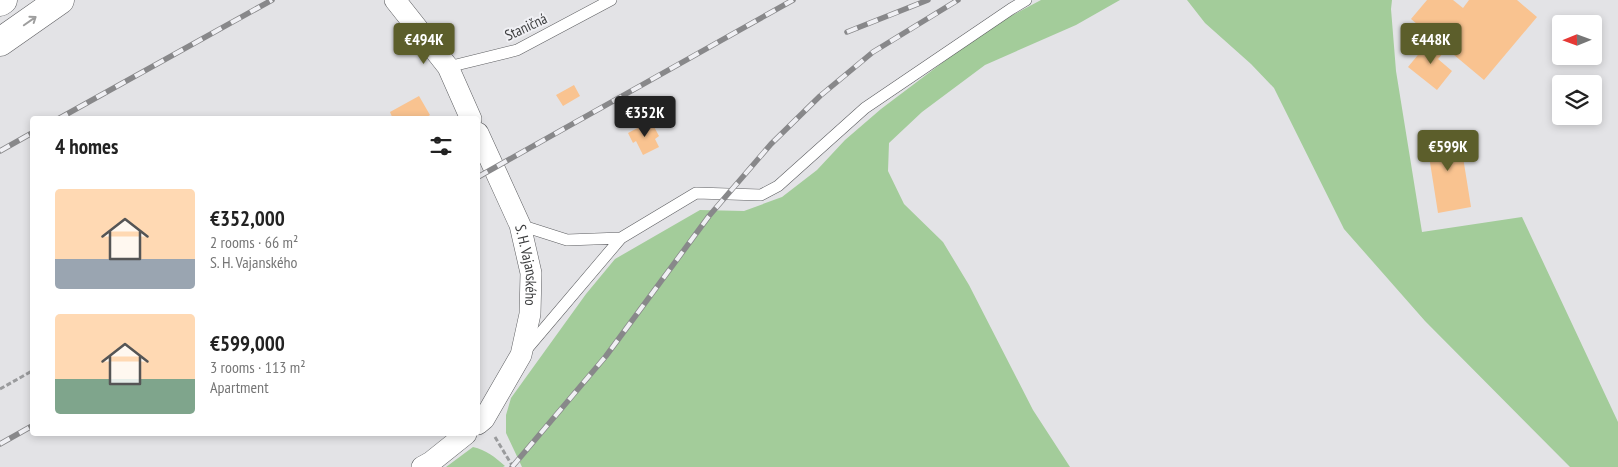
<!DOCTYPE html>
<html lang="en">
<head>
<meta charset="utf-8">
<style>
  :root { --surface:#fff; --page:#f2f2f2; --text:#222; --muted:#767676; --accent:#5c5e2b }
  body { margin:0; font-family:"PT Sans Narrow",sans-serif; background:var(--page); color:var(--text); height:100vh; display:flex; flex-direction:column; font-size:19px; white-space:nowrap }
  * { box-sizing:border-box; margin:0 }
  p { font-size:16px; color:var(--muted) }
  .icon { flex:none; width:28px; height:28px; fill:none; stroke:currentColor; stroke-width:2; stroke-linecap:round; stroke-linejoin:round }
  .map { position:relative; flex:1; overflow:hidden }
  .side { position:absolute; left:30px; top:116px; width:450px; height:320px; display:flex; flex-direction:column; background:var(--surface); border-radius:5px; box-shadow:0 2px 8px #0003 }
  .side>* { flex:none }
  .needle { width:32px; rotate:269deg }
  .tools { position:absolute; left:1552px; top:15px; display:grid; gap:10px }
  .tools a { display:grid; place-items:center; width:50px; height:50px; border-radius:5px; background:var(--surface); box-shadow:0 2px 8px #0003; font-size:25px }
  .price { position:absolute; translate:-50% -42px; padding:0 11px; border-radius:5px; background:var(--accent); color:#fff; font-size:16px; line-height:32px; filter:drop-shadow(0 1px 2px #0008) }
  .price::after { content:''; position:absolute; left:50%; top:30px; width:15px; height:11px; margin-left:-8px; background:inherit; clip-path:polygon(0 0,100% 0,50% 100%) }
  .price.active { background:#222; color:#fff }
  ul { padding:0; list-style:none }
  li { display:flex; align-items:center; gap:15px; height:125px; padding:0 25px }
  li span { display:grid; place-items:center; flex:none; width:140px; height:100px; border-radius:5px; color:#555 }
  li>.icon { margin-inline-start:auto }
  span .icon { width:60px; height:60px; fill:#fffc; stroke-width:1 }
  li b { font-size:21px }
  h2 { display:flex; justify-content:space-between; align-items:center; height:60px; padding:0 25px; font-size:21px }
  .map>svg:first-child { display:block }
</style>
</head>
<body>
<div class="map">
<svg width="1618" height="467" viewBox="0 0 1618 467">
  <rect width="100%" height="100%" fill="#e3e3e6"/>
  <path fill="#a3cc9a" d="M1041 0H1120L1076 25 985 65 922 112 889 143 888 171 904 204 943 242 969 285 1033 410 1070 467H522L506 433V415L511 398 586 294 615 259 700 210 744 211 782 197 817 170 845 140 881 109 979 35 1005 19Z
    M1187 0H1392L1391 9 1396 71 1422 232 1522 217 1618 422V467H1570L1425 321 1344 229 1274 88 1251 64 1205 23Z
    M473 447C486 450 495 457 505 466L503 467H446Z"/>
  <path fill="#f9c390" d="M1427 0H1453L1463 8 1469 0H1517L1537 17 1484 80 1411 19Z
    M1431 39 1445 51 1438 59 1452 71 1437 90 1408 67Z
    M574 85 580 96 563 106 556 95Z
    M419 96 430 115 424 119H393L390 112Z
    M651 121 659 136 655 139 659 147 643 155 636 141 633 143 628 133Z
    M1459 132 1471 207 1438 213 1426 137Z"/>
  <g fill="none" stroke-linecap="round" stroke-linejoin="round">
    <g stroke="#5d5e61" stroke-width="12">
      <path id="lane" d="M448 67 517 50 611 0
        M520 225 567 240 621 238
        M526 350 621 238 696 193 761 195 778 186 865 108 1011 9 1026 0"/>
    </g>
    <g stroke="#5d5e61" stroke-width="22">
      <g id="street">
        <path d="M395 0 448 67 471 119"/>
        <path id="s1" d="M478 133 520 225 531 273 530 314 521 355 484 419 478 424"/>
        <path d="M422 467 431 462 466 434"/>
      </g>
    </g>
    <g stroke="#5d5e61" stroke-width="29">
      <path id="primary" d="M0 2 3 0
        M0 42 60 0"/>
    </g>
    <path stroke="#9a9b9d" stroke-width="3" stroke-dasharray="5 2.5" stroke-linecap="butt" d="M0 389 32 371
      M495 437 513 467"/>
    <use href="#lane" stroke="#fff" stroke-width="11"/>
    <use href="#street" stroke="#fff" stroke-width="21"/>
    <use href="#primary" stroke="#fff" stroke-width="28"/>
    <g stroke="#88888a" stroke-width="5.5">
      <path id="rail" d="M847 32 928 0
        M58 119 272 0
        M0 151 32 133
        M478 177 793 0
        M0 444 32 426
        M512 467 606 356 709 216 771 144 820 96 873 52 958 0"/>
    </g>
    <use href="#rail" stroke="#f0f0f4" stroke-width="4" stroke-dasharray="11" stroke-linecap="butt"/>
  </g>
  <defs><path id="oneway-shaft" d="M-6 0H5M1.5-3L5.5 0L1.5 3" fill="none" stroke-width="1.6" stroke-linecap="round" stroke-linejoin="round" transform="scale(1.25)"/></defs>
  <use stroke="#9e9e9e" href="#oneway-shaft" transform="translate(30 21) rotate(-35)"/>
  <g text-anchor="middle" stroke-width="4" stroke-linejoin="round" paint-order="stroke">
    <g font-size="15" fill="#3c3d3e" stroke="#f0f0f4">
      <text transform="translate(526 27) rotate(-25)" y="5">Staničná</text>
      <text dy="5" stroke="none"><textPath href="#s1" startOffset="142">S. H. Vajanského</textPath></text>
    </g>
  </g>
</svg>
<div class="tools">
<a><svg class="needle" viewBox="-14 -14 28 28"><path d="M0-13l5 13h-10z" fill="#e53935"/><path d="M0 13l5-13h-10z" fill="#767676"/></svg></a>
<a><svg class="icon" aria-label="layers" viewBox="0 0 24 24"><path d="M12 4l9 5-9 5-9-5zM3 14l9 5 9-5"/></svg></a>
</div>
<b class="price" style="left:424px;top:65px">€494K</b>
<b class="price" style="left:1431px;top:65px">€448K</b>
<b class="price active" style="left:645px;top:138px">€352K</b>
<b class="price" style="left:1448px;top:172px">€599K</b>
<section class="side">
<h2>4 homes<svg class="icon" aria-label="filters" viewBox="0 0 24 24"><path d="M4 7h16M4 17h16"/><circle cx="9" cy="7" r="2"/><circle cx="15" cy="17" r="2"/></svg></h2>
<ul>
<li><span style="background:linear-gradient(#ffd9b3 70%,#9aa5b1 0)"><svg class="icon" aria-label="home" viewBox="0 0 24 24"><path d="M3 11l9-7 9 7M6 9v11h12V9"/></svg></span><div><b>€352,000</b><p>2 rooms · 66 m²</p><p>S. H. Vajanského</p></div></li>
<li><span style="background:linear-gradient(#ffd9b3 65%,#7fa58c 0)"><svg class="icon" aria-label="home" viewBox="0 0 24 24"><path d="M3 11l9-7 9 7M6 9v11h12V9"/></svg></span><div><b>€599,000</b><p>3 rooms · 113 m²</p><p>Apartment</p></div></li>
</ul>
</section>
</div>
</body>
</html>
